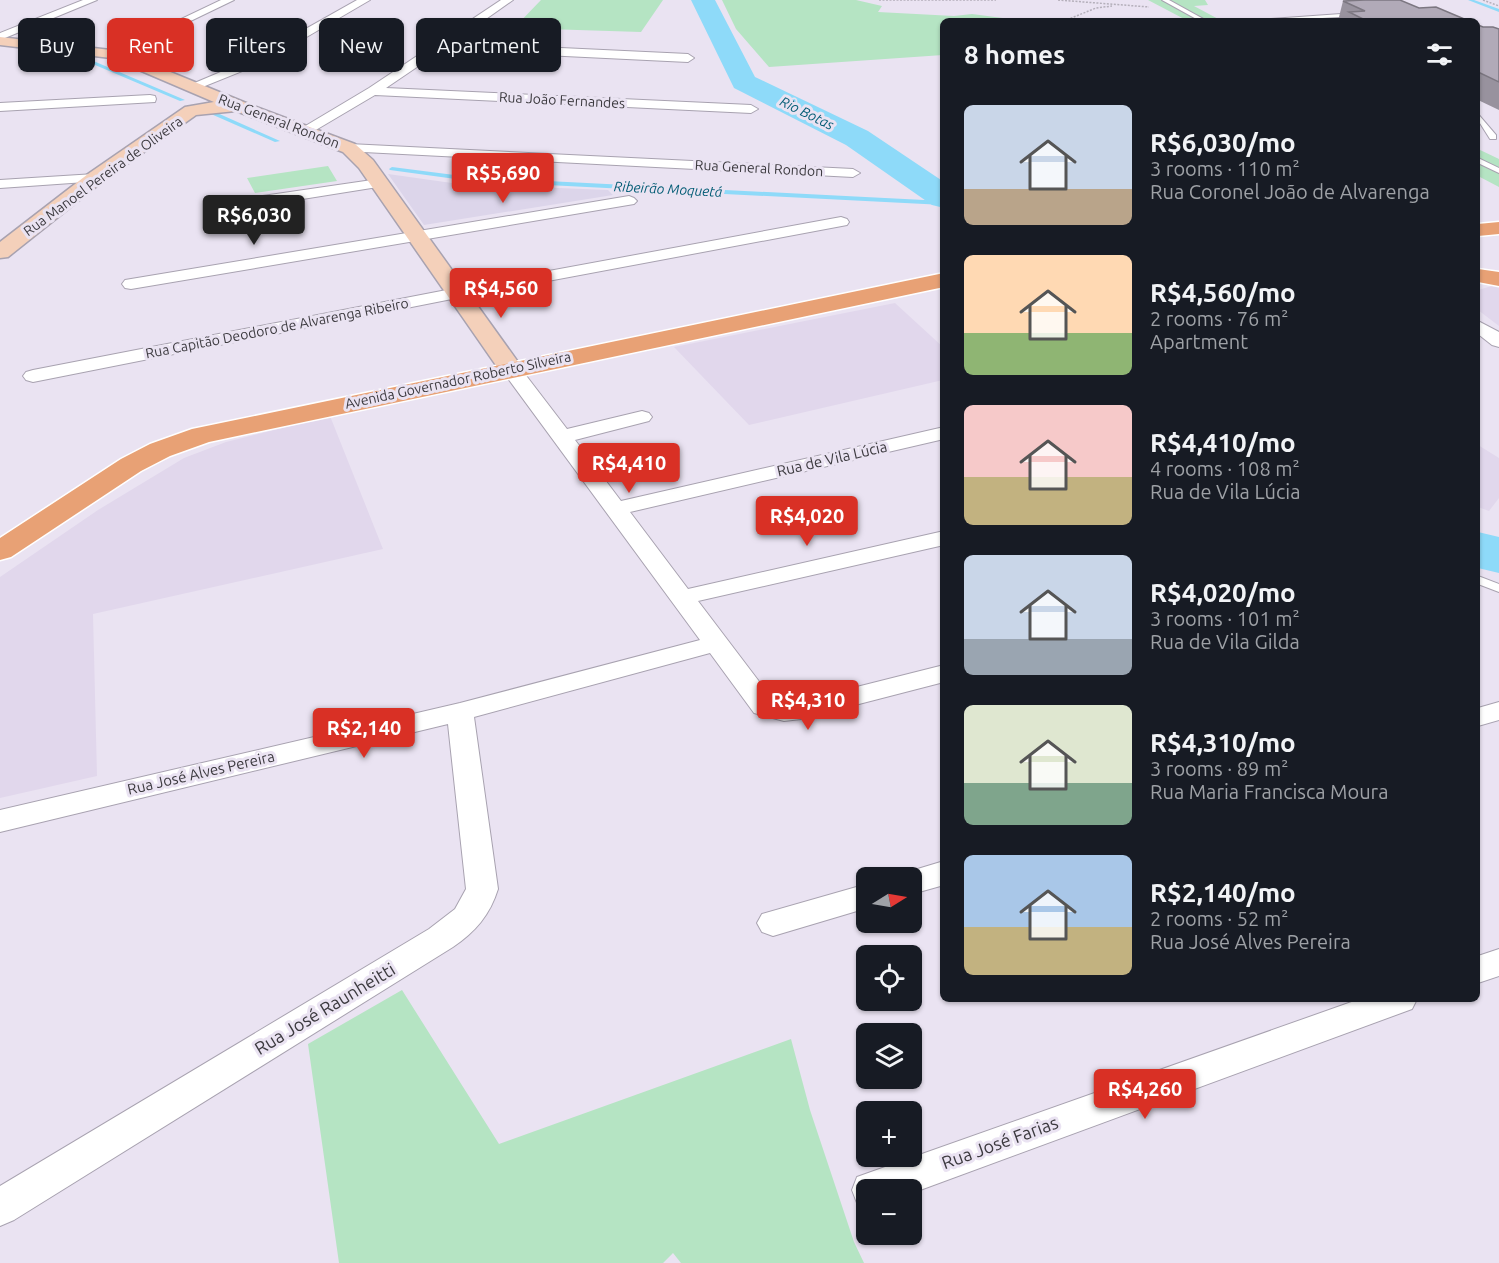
<!DOCTYPE html>
<html lang="en">
<head>
<meta charset="utf-8">
<style>
  :root { --surface:#171b24; --page:#20242c; --text:#f1f3f6; --muted:#9ea1a6; --accent:#d93025 }
  body { margin:0; font-family:Ubuntu,sans-serif; background:var(--page); color:var(--text); height:100vh; display:flex; flex-direction:column; font-size:22px; white-space:nowrap }
  * { box-sizing:border-box; margin:0 }
  p { font-size:20px; color:var(--muted) }
  .icon { flex:none; width:33px; height:33px; fill:none; stroke:currentColor; stroke-width:2; stroke-linecap:round; stroke-linejoin:round }
  .map { position:relative; flex:1; overflow:hidden }
  .side { position:absolute; left:940px; top:18px; width:540px; height:984px; display:flex; flex-direction:column; background:var(--surface); border-radius:9px; box-shadow:0 2px 4px #0004 }
  .side>* { flex:none }
  .guide { position:absolute; left:18px; top:18px; width:570px; height:54px; display:flex; gap:12px }
  .needle { width:39px; rotate:79deg }
  .tools { position:absolute; left:856px; top:867px; display:grid; gap:12px }
  .tools a { display:grid; place-items:center; width:66px; height:66px; border-radius:9px; background:var(--surface); box-shadow:0 2px 4px #0004; font-size:30px }
  .price { position:absolute; translate:-50% -51px; padding:0 14px; border-radius:6px; background:var(--accent); color:#fff; font-size:20px; line-height:39px; filter:drop-shadow(0 2px 3px #0008) }
  .price::after { content:''; position:absolute; left:50%; top:36px; width:18px; height:14px; margin-left:-9px; background:inherit; clip-path:polygon(0 0,100% 0,50% 100%) }
  .price.on { background:#222; color:#fff }
  ul { padding:0; list-style:none }
  li { display:flex; align-items:center; gap:18px; height:150px; padding:0 24px }
  li span { display:grid; place-items:center; flex:none; width:168px; height:120px; border-radius:9px; color:#555 }
  li>.icon { margin-inline-start:auto }
  span .icon { width:72px; height:72px; fill:#fffc; stroke-width:1 }
  li b { font-size:26px }
  h2 { display:flex; justify-content:space-between; align-items:center; height:72px; padding:0 24px; font-size:26px }
  .tag { padding:0 21px; border-radius:9px; background:var(--surface); box-shadow:0 2px 4px #0004; font-size:21px; line-height:54px }
  .tag.on { background:var(--accent); color:#fff }
  .map>svg:first-child { display:block }
</style>
</head>
<body>
<div class="map">
<svg width="1499" height="1263" viewBox="0 0 1499 1263">
  <rect width="100%" height="100%" fill="#eae3f2"/>
  <path fill="#e1d7ec" d="M1499 284V326L1478 310V290Z
    M895 303 943 347V380L749 425 674 347Z
    M330 416 383 549 93 614 97 776 0 798V577L98 510 184 458 226 442Z
    M1478 445 1499 458V498L1489 511 1478 507Z"/>
  <path fill="#dcd5ea" d="M388 174 459 184 608 190 613 195 424 225Z"/>
  <path fill="#b5e4c3" d="M541 0H663L641 32 514 28Z
    M722 0H856L882 6 878 12 954 16 972 14 1026 21H944L943 55 769 67 736 29Z
    M1148 0H1205L1208 5 1194 6 1222 21H1188Z
    M1478 149 1499 159V187L1478 176Z
    M328 166 337 181 255 193 247 178Z
    M402 990 499 1144 791 1039 810 1110 854 1242 864 1263H681L673 1253 663 1263H339L308 1044Z"/>
  <g fill="none" stroke-linecap="round" stroke-linejoin="round">
    <path fill="#8edaf9" fill-rule="evenodd" d="M1468 0H1474L1499 9V12Z
      M44 52 84 57 185 100 180 101 81 59 46 54Z
      M211 112H215L280 141 275 142 211 114Z
      M392 167 470 177 944 201V205L470 181 390 170 389 169Z"/>
    <path fill="#8edaf9" fill-rule="evenodd" d="M691 0H715L755 77 868 131 944 182V208L932 205 846 145 734 88Z
      M1478 532 1499 537V573L1478 568Z"/>
    <g stroke="#a8a2b0" stroke-width="2">
      <path id="lane" d="M1162 0H1169L1207 21H1200Z
        M1355 13 1357 16 1268 21 1271 19Z
        M1478 114 1496 135V139H1490L1478 120Z
        M1478 158 1499 168V173L1478 163Z
        M1478 576 1499 584V592L1478 584Z"/>
    </g>
    <g stroke="#a8a2b0" stroke-width="2">
      <path id="street" d="M83 0H97L0 40V33Z
        M221 0H234L118 56 114 58 108 54Z
        M357 0H370L262 63 195 90 191 91 185 87 254 58Z
        M501 0H513L452 43 688 54 694 58 688 62 442 50 386 88 751 105 758 109 751 113 375 95 309 134 304 135 297 131 369 88Z
        M150 95 155 96 156 99 155 102 0 111V103Z
        M349 144 853 169 860 173 853 177 344 151 342 148Z
        M95 174 102 178 100 181 0 188V180Z
        M379 179 386 183 384 186 214 213 206 208 214 203Z
        M629 196 634 198 637 201 634 204 131 289 125 288 122 284 125 280Z
        M841 217 847 219 849 222 847 225 457 298 33 382 26 380 23 376 26 372 33 370 457 288Z
        M1478 321 1499 332V347L1492 345 1478 334Z
        M511 363 518 365 567 429 642 411 649 413 652 417 649 421 575 440 621 501 944 427V439L630 512 688 589 944 531V545L698 601 773 700 784 703 801 701 944 665V682L801 719 784 721 754 713 710 653 474 717 498 889C490 915 475 932 453 947L14 1220 0 1226V1186L429 929 455 909 466 889 448 724 0 832V810L460 703 700 640 501 369 504 365Z
        M1499 702V720L1478 726V708Z
        M944 861V885L912 894V878H899L901 874Z
        M867 884V908L773 936 762 932 757 923 762 914Z
        M1499 949V976L1478 983V956Z
        M1360 999H1417L1412 1009 912 1193V1190H867V1207L857 1203 852 1190 857 1177 871 1172Z"/>
    </g>
    <g stroke="#a8a2b0" stroke-width="3">
      <path id="secondary" d="M0 37 119 51 251 105 355 144 373 160 523 369 520 374 511 376 502 374 359 168 343 152 236 111 196 115 102 182 8 257 0 258V242L88 174 185 107 214 102 111 58 0 45Z"/>
    </g>
    <g stroke="#fff" stroke-width="3">
      <path id="primary" d="M1499 222V234L1478 236V224Z
        M1478 269 1499 272V286L1478 282Z
        M944 273V287L209 442 170 456 141 471 11 557 0 560V538L121 459 150 444 192 429Z"/>
    </g>
    <path stroke="#b4afba" stroke-width="1.5" stroke-dasharray="2 1.5" stroke-linecap="butt" d="M879 0H996
      M1058 0 1149 7
      M1483 0 1499 6
      M1064 21 1096 8 1112 6"/>
    <use href="#lane" fill="#fff" fill-rule="evenodd"/>
    <use href="#street" fill="#fff" fill-rule="evenodd"/>
    <use href="#secondary" fill="#f4d0ba" fill-rule="evenodd"/>
    <use href="#primary" fill="#e8a175" fill-rule="evenodd"/>
  </g>
  <path fill="#98929e" d="M1343 1 1419 8 1469 21H1338Z
    M1478 25 1483 27 1499 29V110L1478 100Z"/>
  <path fill="#b1aab8" stroke="#7c7781" stroke-width="1.5" d="M1365 0H1400L1419 8 1436 7 1469 21H1367L1349 12 1365 11 1343 1Z
    M1478 25 1483 27H1493L1499 29V82L1478 72Z"/>
  <g text-anchor="middle" stroke-width="6" stroke-linejoin="round" paint-order="stroke">
    <g font-size="14" fill="#3c3a3f" stroke="#eae3f2">
      <text transform="translate(562 100) rotate(3)" y="5">Rua João Fernandes</text>
      <text transform="translate(279 121) rotate(21)" y="5">Rua General Rondon</text>
      <text transform="translate(759 168) rotate(3)" y="5">Rua General Rondon</text>
      <text transform="translate(103 176) rotate(-36)" y="5">Rua Manoel Pereira de Oliveira</text>
      <text transform="translate(277 328) rotate(-11)" y="5">Rua Capitão Deodoro de Alvarenga Ribeiro</text>
      <text transform="translate(458 380) rotate(-12)" y="5">Avenida Governador Roberto Silveira</text>
    </g>
    <g font-size="14" font-style="italic" fill="#055d76" stroke="#eae3f2">
      <text transform="translate(807 113) rotate(26)" y="5">Rio Botas</text>
      <text transform="translate(668 189) rotate(3)" y="5">Ribeirão Moquetá</text>
    </g>
    <g font-size="15" fill="#3c3a3f" stroke="#eae3f2">
      <text transform="translate(832 459) rotate(-13)" y="5">Rua de Vila Lúcia</text>
      <text transform="translate(201 773) rotate(-13)" y="5">Rua José Alves Pereira</text>
    </g>
    <g font-size="18" fill="#3c3a3f" stroke="#eae3f2">
      <text transform="translate(325 1009) rotate(-31)" y="6">Rua José Raunheitti</text>
      <text transform="translate(1000 1143) rotate(-20)" y="6">Rua José Farias</text>
    </g>
  </g>
</svg>
<div class="tools">
<a><svg class="needle" viewBox="-14 -14 28 28"><path d="M0-13l5 13h-10z" fill="#e53935"/><path d="M0 13l5-13h-10z" fill="#9ea1a6"/></svg></a>
<a><svg class="icon" aria-label="locate" viewBox="0 0 24 24"><circle cx="12" cy="12" r="6"/><path d="M12 2v4M12 18v4M2 12h4M18 12h4"/></svg></a>
<a><svg class="icon" aria-label="layers" viewBox="0 0 24 24"><path d="M12 4l9 5-9 5-9-5zM3 14l9 5 9-5"/></svg></a>
<a>+</a>
<a>−</a>
</div>
<b class="price" style="left:503px;top:204px">R$5,690</b>
<b class="price on" style="left:254px;top:246px">R$6,030</b>
<b class="price" style="left:501px;top:319px">R$4,560</b>
<b class="price" style="left:629px;top:494px">R$4,410</b>
<b class="price" style="left:807px;top:547px">R$4,020</b>
<b class="price" style="left:808px;top:731px">R$4,310</b>
<b class="price" style="left:364px;top:759px">R$2,140</b>
<b class="price" style="left:1145px;top:1120px">R$4,260</b>
<div class="guide">
<a class="tag">Buy</a>
<a class="tag on">Rent</a>
<a class="tag">Filters</a>
<a class="tag">New</a>
<a class="tag">Apartment</a>
</div>
<section class="side">
<h2>8 homes<svg class="icon" aria-label="filters" viewBox="0 0 24 24"><path d="M4 7h16M4 17h16"/><circle cx="9" cy="7" r="2"/><circle cx="15" cy="17" r="2"/></svg></h2>
<ul>
<li><span style="background:linear-gradient(#c9d6e8 70%,#b9a48a 0)"><svg class="icon" aria-label="home" viewBox="0 0 24 24"><path d="M3 11l9-7 9 7M6 9v11h12V9"/></svg></span><div><b>R$6,030/mo</b><p>3 rooms · 110 m²</p><p>Rua Coronel João de Alvarenga</p></div></li>
<li><span style="background:linear-gradient(#ffd9b3 65%,#8fb573 0)"><svg class="icon" aria-label="home" viewBox="0 0 24 24"><path d="M3 11l9-7 9 7M6 9v11h12V9"/></svg></span><div><b>R$4,560/mo</b><p>2 rooms · 76 m²</p><p>Apartment</p></div></li>
<li><span style="background:linear-gradient(#f6c9c9 60%,#c2b280 0)"><svg class="icon" aria-label="home" viewBox="0 0 24 24"><path d="M3 11l9-7 9 7M6 9v11h12V9"/></svg></span><div><b>R$4,410/mo</b><p>4 rooms · 108 m²</p><p>Rua de Vila Lúcia</p></div></li>
<li><span style="background:linear-gradient(#c9d6e8 70%,#9aa5b1 0)"><svg class="icon" aria-label="home" viewBox="0 0 24 24"><path d="M3 11l9-7 9 7M6 9v11h12V9"/></svg></span><div><b>R$4,020/mo</b><p>3 rooms · 101 m²</p><p>Rua de Vila Gilda</p></div></li>
<li><span style="background:linear-gradient(#dfe7d0 65%,#7fa58c 0)"><svg class="icon" aria-label="home" viewBox="0 0 24 24"><path d="M3 11l9-7 9 7M6 9v11h12V9"/></svg></span><div><b>R$4,310/mo</b><p>3 rooms · 89 m²</p><p>Rua Maria Francisca Moura</p></div></li>
<li><span style="background:linear-gradient(#a9c7e8 60%,#c2b280 0)"><svg class="icon" aria-label="home" viewBox="0 0 24 24"><path d="M3 11l9-7 9 7M6 9v11h12V9"/></svg></span><div><b>R$2,140/mo</b><p>2 rooms · 52 m²</p><p>Rua José Alves Pereira</p></div></li>
</ul>
</section>
</div>
</body>
</html>
